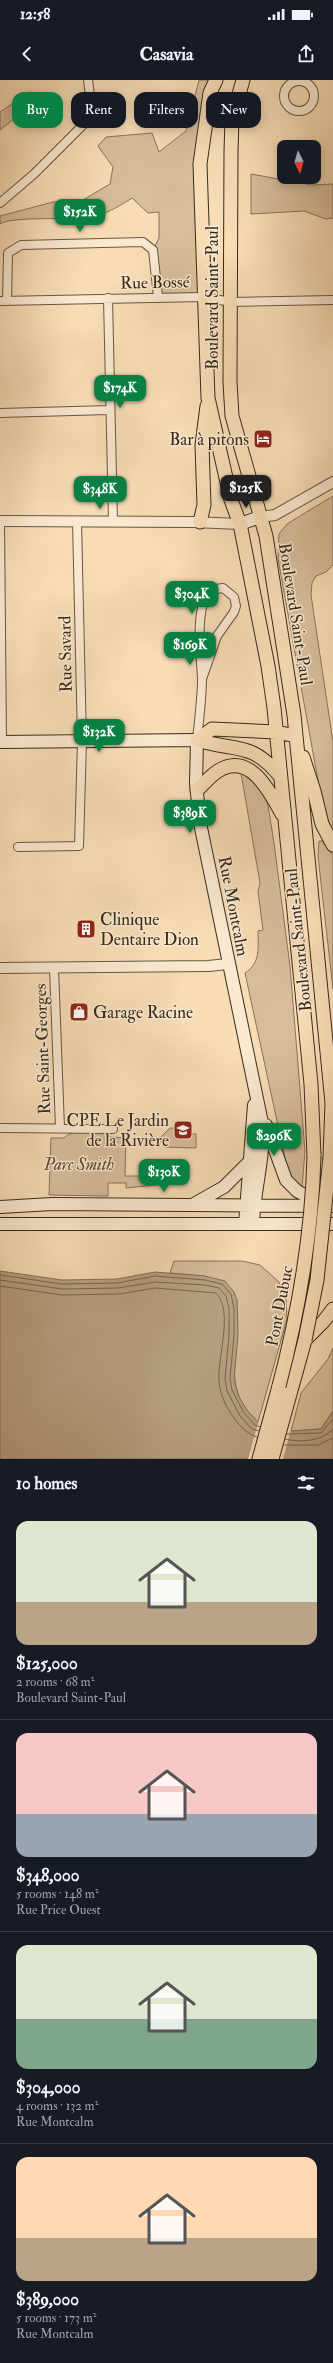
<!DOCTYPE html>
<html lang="en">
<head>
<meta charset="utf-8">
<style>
  :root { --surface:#171b24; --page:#242831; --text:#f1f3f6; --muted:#9ea1a6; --line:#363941; --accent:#0b8043 }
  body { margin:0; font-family:"IM FELL Double Pica",serif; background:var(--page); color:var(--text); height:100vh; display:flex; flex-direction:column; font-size:15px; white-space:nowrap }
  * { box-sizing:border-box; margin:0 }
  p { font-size:13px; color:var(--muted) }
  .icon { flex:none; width:22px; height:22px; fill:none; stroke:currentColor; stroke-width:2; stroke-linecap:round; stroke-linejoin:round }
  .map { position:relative; height:1379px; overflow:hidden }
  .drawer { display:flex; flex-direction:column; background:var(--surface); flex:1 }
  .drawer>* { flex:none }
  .banner { position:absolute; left:12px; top:12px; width:309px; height:36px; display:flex; gap:8px }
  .needle { width:26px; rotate:175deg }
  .tools { position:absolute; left:277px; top:60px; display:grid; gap:8px }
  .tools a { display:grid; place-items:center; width:44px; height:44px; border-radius:8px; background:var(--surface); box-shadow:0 2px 10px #0003; font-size:20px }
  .price { position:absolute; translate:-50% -34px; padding:0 9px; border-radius:8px; background:var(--accent); color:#fff; font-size:13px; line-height:26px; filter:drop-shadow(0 1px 2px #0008) }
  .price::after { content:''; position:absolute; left:50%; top:24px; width:12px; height:9px; margin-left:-6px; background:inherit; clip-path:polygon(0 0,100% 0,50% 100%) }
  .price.active { background:#222; color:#fff }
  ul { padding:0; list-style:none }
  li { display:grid; align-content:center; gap:8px; height:212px; padding:0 16px }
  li+li { border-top:1px solid var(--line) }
  li span { display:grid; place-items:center; height:124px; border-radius:12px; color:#555 }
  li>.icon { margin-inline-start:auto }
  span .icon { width:72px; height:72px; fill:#fffc; stroke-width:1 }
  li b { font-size:17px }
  h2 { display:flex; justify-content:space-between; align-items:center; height:48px; padding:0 16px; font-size:17px }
  .chip { padding:0 14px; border-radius:12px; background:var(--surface); box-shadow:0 2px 10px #0003; font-size:14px; line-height:36px }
  .chip.active { background:var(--accent); color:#fff }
  .status { display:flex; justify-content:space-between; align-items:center; height:28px; padding:0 20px; background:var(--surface); direction:ltr }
  .status svg { height:11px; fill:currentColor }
  header { display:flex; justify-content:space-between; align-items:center; height:52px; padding:0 16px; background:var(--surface); font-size:18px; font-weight:700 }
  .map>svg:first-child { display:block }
</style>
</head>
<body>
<div class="status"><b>12:58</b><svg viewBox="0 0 49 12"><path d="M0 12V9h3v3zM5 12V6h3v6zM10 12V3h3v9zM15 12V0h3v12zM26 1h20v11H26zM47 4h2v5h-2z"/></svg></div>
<header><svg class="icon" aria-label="back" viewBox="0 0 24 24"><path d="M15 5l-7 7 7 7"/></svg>Casavia<svg class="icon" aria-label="share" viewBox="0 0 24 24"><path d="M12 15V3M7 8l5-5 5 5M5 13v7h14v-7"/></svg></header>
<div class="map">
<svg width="333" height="1379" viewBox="0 0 333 1379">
  <rect width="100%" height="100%" fill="#f7dcb6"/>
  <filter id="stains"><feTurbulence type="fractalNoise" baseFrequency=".005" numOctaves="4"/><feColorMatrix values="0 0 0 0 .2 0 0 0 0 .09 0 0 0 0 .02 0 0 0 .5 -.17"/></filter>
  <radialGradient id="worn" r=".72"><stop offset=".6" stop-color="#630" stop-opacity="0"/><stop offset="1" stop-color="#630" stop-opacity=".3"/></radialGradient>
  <path fill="#d7be9b" stroke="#88745a" d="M199 0H216L200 84 203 217H158L153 170 159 158V132L148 133 132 118C118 127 103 136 86 138 69 140 11 136 0 144V136L53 122 83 120 110 104 113 87 98 66 106 57 152 53 159 72 186 51Z
    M30 12 45 14 0 50V32Z
    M251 94 312 105 333 104V138L326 139 304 131 251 134Z
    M333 416V485L326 492 316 496 312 503 311 515 333 662V756L323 728 278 479 279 454 287 444Z
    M241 693 248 696 264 713 268 725 274 763 290 886 305 1071 302 1108 290 1098 282 1079 285 1078 245 893C261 883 258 867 258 851L263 850 258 811 260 803Z
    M319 761H322L333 775V909L318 776Z
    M170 1048H190V1054H196V1068L164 1067V1062H156Z
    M75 1052 109 1054V1057L126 1058 125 1096H159V1099L186 1100V1102L126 1108V1103H108V1116L49 1115 51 1058H64L69 1054Z
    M174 1181H242L260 1185 279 1202 286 1217 287 1239 258 1342C214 1303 248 1261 234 1212L205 1196 170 1193Z
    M333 1268V1331L321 1349 291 1351 301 1313 328 1279Z"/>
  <path fill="#b6a081" stroke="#847158" d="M0 1191 62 1200 117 1199 155 1192 205 1196 225 1201 234 1212 237 1220 238 1255 234 1300 239 1317 247 1330 258 1342 291 1351 321 1349 333 1331V1379H0Z"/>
  <path fill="#f7dcb6" d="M259 1340 291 1349 283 1379H248Z"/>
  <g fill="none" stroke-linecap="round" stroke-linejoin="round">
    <path stroke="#77664e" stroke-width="1" d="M0 1195 62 1204 118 1203 155 1196 205 1200 222 1204 231 1214 234 1229V1255L230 1299 232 1310 244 1333 255 1345 260 1347
      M0 1200 62 1209 118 1208 155 1202 205 1205 219 1208 226 1216 229 1229V1255L225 1299 227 1311 240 1336 252 1349 259 1351
      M0 1206 62 1215 119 1214 155 1208 216 1213C234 1231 217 1278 219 1301 220 1315 226 1327 234 1338 240 1346 247 1354 257 1357
      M287 1354 321 1353 333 1339
      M285 1359C301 1363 322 1361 333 1349
      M284 1365H318L333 1358"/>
    <g stroke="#685741" stroke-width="10">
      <path id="minor" d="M284 16a15 15 0 1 1 30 0a15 15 0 1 1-30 0Z
        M0 123 34 94 88 40 92 31 88 0
        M108 218 113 441
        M0 221 203 217 231 222 333 220
        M7 221 8 173 21 165 143 162 153 170 158 217
        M0 333 110 330
        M0 441 2 662
        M197 660C199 640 202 618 202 598 201 575 194 529 210 510L223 508 234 517 236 526 234 532 217 556 202 599
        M18 767 79 766 82 661 77 441
        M54 888 60 1048
        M0 1048 113 1049"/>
    </g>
    <g stroke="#685741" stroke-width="12">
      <path id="tertiary" d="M260 437 275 435 333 402
        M0 441 193 442 240 444
        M0 888 208 886 228 884"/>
    </g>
    <g stroke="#382b1a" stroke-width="14">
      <path id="secondary" d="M240 444 260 437
        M0 662 197 660 196 703 200 743 262 1043C265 1077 254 1110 253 1144
        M266 1045 286 1100 297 1111 319 1123
        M194 1124 224 1107 248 1083
        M0 1127 52 1124 333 1126
        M0 1144H333
        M245 1144 254 1025"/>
    </g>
    <g stroke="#382b1a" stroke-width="15">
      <path id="primary" d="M216 0 210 13 200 84 208 318 231 420 240 444 268 586 274 628 311 1004 314 1076
        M243 0 232 39 231 72 230 302 232 336 266 456 294 635 332 1023 330 1078
        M200 442 204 425 202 365 207 326
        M197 660 212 649 276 652 296 656
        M197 660C237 672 251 661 280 696
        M303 677 314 711 322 744 333 765
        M197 710C204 704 210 696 218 691 250 671 270 712 282 734
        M259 1379 279 1306
        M272 1379 305 1260 323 1242 333 1229"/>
    </g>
    <use href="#minor" stroke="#fae8d0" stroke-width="8"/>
    <use href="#tertiary" stroke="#fae8d0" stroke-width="10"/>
    <use href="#secondary" stroke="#fae8d0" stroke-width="12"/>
    <use href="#primary" stroke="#f7dcb6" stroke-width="13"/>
    <g stroke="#382b1a" stroke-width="15" stroke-linecap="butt">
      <path id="primary-bridge" d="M305 1260 317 1200 330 1078
        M279 1306C299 1230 312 1155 314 1076"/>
    </g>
    <use href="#primary-bridge" stroke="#f7dcb6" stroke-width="13"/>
  </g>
  <defs>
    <g id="hotel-square" transform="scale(1)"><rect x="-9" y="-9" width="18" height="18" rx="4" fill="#8f2418" stroke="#fae8d0"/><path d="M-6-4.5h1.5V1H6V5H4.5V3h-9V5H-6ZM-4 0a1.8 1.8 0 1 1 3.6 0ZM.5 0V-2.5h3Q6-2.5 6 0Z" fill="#fff"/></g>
    <g id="building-square" transform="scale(1)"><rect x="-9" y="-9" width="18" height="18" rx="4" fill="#8f2418" stroke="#fae8d0"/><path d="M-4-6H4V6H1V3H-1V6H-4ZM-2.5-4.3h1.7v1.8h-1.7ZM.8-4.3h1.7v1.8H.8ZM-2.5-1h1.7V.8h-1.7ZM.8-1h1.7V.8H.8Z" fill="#fff"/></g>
    <g id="shop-square" transform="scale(1)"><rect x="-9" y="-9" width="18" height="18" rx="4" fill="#8f2418" stroke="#fae8d0"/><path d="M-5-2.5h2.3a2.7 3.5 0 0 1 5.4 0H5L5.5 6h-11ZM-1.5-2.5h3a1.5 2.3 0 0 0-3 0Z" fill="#fff"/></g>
    <g id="school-square" transform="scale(1)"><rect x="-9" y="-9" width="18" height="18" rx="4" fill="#8f2418" stroke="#fae8d0"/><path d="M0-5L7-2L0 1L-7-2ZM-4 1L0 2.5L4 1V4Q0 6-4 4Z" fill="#fff"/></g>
  </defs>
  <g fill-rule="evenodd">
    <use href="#hotel-square" x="263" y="359"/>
    <use href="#building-square" x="86" y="849"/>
    <use href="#shop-square" x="79" y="932"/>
    <use href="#school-square" x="183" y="1050"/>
  </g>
  <g text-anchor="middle" stroke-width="3" stroke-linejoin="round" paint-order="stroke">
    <g font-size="17" fill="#382b1a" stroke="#fae8d0">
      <text transform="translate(155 202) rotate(-1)" y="6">Rue Bossé</text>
      <text transform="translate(212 218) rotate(-90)" y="6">Boulevard Saint-Paul</text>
      <text transform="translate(296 534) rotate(81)" y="6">Boulevard Saint-Paul</text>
      <text transform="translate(65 574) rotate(-91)" y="6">Rue Savard</text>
      <text transform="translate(234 826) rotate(79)" y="6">Rue Montcalm</text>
      <text transform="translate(298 860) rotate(-96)" y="6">Boulevard Saint-Paul</text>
      <text transform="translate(42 969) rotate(-92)" y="6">Rue Saint-Georges</text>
      <text transform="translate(279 1226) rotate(-79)" y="6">Pont Dubuc</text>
    </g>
    <g font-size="17" fill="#382b1a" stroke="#fae8d0" text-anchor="end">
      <text x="249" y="365">Bar à pitons</text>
      <text x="100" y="845" text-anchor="start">Clinique<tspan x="100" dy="20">Dentaire Dion</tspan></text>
      <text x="93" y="938" text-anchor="start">Garage Racine</text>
      <text x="169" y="1046">CPE Le Jardin<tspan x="169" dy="20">de la Rivière</tspan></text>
    </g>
    <g font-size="17" font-style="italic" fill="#584834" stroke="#fae8d0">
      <text x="79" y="1090">Parc Smith</text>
    </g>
  </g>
  <rect width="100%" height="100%" filter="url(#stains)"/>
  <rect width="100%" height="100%" fill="url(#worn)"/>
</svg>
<div class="tools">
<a><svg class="needle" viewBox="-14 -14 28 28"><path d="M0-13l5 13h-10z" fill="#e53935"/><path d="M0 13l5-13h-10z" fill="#9ea1a6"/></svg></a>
</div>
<b class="price" style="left:80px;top:153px">$152K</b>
<b class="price" style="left:120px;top:329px">$174K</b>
<b class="price active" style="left:246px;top:429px">$125K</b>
<b class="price" style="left:100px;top:430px">$348K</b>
<b class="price" style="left:192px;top:535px">$304K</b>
<b class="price" style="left:190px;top:586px">$169K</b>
<b class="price" style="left:99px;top:673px">$132K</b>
<b class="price" style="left:190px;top:754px">$389K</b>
<b class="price" style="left:274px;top:1077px">$296K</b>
<b class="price" style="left:164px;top:1113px">$130K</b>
<div class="banner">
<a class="chip active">Buy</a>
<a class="chip">Rent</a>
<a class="chip">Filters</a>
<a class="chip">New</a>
</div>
</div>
<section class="drawer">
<h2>10 homes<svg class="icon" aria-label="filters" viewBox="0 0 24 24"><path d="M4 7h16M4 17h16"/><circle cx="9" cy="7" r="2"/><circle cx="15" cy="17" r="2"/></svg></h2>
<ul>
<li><span style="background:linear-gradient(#dfe7d0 65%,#b9a48a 0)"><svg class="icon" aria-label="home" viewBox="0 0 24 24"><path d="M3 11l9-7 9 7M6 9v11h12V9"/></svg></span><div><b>$125,000</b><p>2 rooms · 68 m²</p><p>Boulevard Saint-Paul</p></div></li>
<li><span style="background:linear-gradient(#f6c9c9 65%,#9aa5b1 0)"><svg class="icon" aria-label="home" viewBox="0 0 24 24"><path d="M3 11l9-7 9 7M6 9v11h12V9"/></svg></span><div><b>$348,000</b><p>5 rooms · 148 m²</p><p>Rue Price Ouest</p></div></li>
<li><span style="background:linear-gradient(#dfe7d0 60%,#7fa58c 0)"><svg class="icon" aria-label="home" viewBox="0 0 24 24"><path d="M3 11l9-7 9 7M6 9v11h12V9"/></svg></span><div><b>$304,000</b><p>4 rooms · 132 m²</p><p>Rue Montcalm</p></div></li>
<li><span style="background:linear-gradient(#ffd9b3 65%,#b9a48a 0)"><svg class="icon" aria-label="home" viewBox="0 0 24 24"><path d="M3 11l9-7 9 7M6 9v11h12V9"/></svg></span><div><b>$389,000</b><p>5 rooms · 173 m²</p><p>Rue Montcalm</p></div></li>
</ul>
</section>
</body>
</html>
